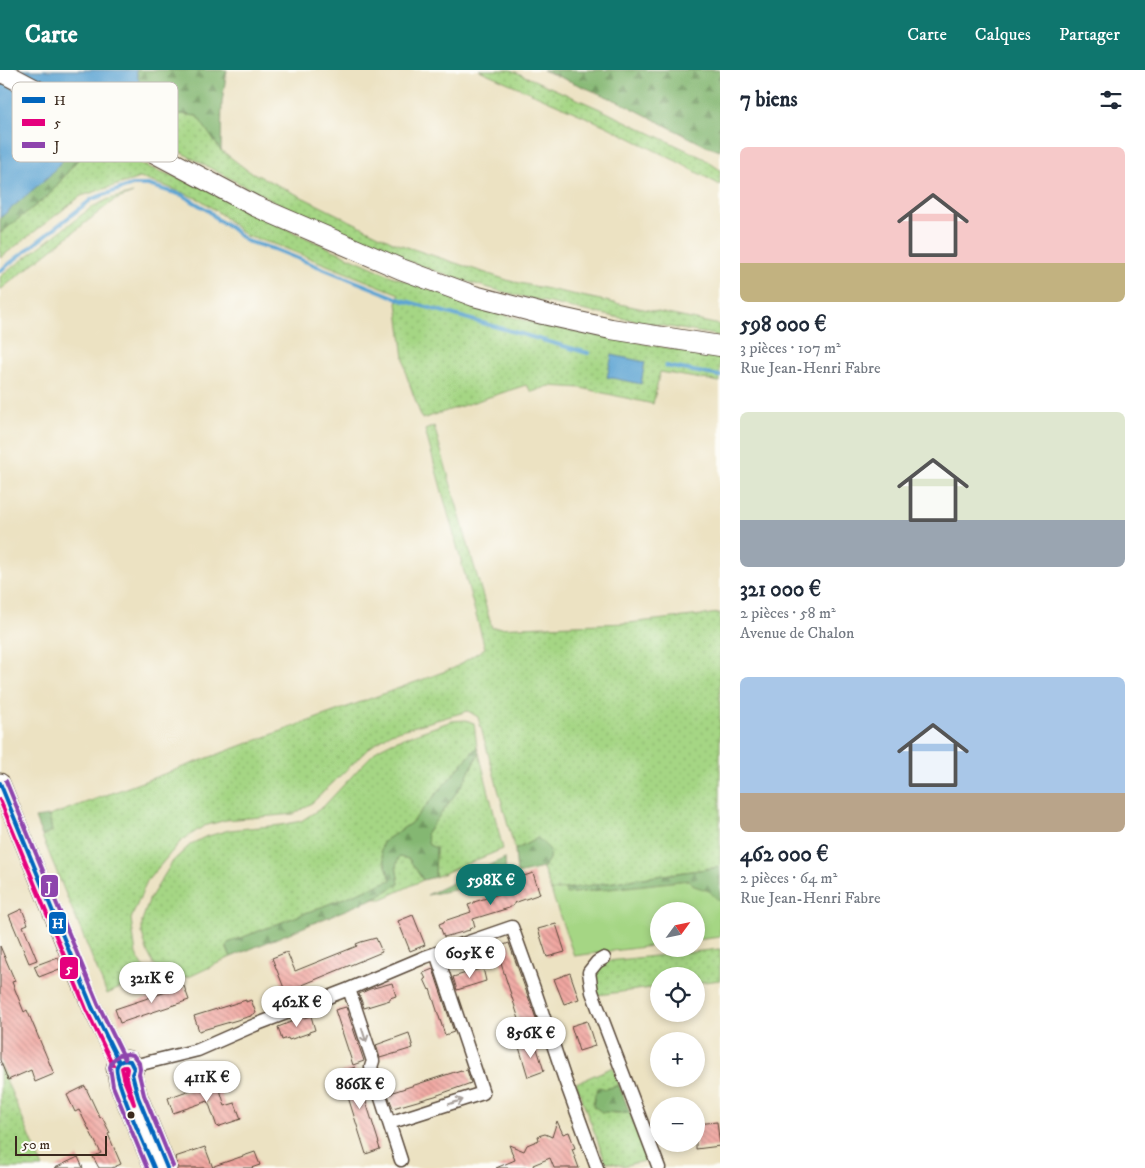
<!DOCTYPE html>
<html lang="fr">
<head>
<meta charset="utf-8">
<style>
  :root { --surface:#fff; --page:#f6f6f7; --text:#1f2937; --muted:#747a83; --accent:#0f766e }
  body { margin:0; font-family:"IM FELL DW Pica",serif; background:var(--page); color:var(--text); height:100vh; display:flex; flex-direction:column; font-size:19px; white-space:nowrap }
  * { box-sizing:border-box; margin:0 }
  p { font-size:16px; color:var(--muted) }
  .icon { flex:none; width:28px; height:28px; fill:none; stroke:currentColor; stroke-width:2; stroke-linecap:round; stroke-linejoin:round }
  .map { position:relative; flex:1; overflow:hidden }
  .panel { display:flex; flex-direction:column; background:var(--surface); width:425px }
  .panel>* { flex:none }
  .needle { width:32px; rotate:57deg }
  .controls { position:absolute; left:650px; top:832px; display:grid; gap:10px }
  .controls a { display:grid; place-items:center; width:55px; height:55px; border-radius:50%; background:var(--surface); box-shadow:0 2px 8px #0003; font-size:25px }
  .scale { position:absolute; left:15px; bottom:12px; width:92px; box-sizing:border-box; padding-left:5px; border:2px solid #3b2a1e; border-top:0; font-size:14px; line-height:18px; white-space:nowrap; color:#3b2a1e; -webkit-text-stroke:4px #fdfcf7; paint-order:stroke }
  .price { position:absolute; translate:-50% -42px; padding:0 11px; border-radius:18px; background:#fff; color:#222; font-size:16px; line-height:32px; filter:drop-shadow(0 1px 2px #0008) }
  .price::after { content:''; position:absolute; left:50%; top:30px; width:15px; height:11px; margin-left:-8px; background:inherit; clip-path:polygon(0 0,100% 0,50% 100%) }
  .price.on { background:var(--accent); color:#fff }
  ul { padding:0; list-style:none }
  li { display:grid; align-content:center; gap:10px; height:265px; padding:0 20px }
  li span { display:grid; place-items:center; height:155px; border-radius:8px; color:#555 }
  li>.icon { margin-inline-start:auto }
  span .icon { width:90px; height:90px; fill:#fffc; stroke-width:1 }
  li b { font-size:21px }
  h2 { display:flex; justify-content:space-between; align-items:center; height:60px; padding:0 20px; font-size:21px }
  header { display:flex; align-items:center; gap:30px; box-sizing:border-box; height:70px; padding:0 25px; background:var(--accent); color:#fff }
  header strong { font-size:24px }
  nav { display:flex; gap:28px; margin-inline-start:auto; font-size:18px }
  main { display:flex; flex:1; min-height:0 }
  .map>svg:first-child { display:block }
</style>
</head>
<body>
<header>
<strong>Carte</strong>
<nav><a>Carte</a><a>Calques</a><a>Partager</a></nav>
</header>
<main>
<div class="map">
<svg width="720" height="1098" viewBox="0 0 720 1098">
  <defs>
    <pattern id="grass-dots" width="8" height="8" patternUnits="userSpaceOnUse" patternTransform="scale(1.25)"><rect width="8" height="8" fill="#a5d684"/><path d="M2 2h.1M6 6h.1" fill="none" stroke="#8fb872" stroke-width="1.8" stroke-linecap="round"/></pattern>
    <pattern id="forest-firs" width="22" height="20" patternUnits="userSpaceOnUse" patternTransform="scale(1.25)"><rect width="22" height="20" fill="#84b772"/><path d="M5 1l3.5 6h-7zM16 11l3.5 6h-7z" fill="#6d955d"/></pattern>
    <pattern id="building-back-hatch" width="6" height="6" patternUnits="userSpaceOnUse" patternTransform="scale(1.25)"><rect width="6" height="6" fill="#f1a7a1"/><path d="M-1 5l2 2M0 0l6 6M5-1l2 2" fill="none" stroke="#c48883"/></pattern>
  </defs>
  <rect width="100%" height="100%" fill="#fdfcf7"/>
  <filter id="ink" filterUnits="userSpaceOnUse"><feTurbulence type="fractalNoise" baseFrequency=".02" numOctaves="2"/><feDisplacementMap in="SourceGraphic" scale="10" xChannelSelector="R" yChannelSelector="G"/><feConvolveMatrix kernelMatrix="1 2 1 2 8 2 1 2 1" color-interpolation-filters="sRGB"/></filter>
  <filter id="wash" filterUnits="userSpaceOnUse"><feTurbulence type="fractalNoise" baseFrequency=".0096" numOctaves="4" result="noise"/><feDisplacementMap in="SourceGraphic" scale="20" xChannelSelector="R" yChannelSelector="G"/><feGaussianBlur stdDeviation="1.12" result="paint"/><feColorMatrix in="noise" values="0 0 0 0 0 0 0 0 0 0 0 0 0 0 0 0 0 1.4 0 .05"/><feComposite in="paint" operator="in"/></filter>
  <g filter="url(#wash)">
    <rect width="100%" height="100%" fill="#ece2c2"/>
    <path fill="url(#grass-dots)" stroke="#708051" d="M479 0H511L600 39 703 88 720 100V115L678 92 606 56Z
      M133 38 164 46 180 44 197 46 221 80 247 100 395 173 510 211 720 255V266C675 258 630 250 586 241 540 231 494 221 450 206 332 167 224 105 115 47L125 41Z
      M103 67 143 95 202 117 293 162 394 207 494 242 546 256 720 287V312L660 302 653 334 581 318 549 316 532 322 526 315 422 349 406 304 397 233 399 224 277 175 246 166 223 146 201 130 168 117 140 108 81 126 0 188V163L49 125 87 78Z
      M133 123 113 131 0 220V207L92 137 109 129Z
      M434 356 492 558 628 553 720 543V797L551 821 543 798 549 789 538 768 515 780 478 647 468 641 391 663 369 678 313 732 294 744 226 750 204 756 181 771 147 811 131 849 136 884 148 905 107 924 42 766 52 761 49 746 454 598 485 578 425 360Z
      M466 650 474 653 477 677 411 753 383 772 381 781 391 810 228 873 227 879 231 887 191 906 175 909 165 903 154 895 147 881 142 863V851L149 830 173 791 191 774 205 767 229 760 281 755 301 751 323 737 365 692 378 679 392 672 452 651Z
      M479 683 503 779 435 807 436 778 429 775 425 764 462 715Z
      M399 787 409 789 423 810 382 829H372L399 814 396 796Z
      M720 879V910L696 913V906H659V917L598 925 594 906 601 896 608 891Z
      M0 995 43 1098H0Z
      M613 997 619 1015 606 1019 613 1043H630L648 1090 623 1096 605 1091 576 1013Z"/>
    <path fill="url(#forest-firs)" stroke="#607048" d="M136 0H227L222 32 221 81 197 46 180 44 164 46 133 38 125 41 115 47 105 41 117 29 140 20Z
      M543 0H720V81L706 76 622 33Z
      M79 71 87 78 49 125 0 163V148L49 106Z
      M477 677 479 683 462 715 426 764 429 775 436 778 435 807 423 810 409 789 399 787 396 796 399 814 372 829 231 887 227 879 228 873 391 810 381 781 383 772 411 753Z
      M49 746 52 761 42 766 35 748Z
      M538 768 550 780 549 789 543 798 517 804 515 780Z
      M505 788 506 810 427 825Z
      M720 797V832L709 821 694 816 689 810 565 824V819Z
      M619 1015 630 1043 602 1042 593 1036 595 1024 599 1017 606 1019Z"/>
    <path fill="#a5d684" stroke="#708051" d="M689 810 694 816 709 821 720 832V867L696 870V841H659V875L574 886 551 821 565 819 566 824Z"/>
    <path fill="#5da4d3" stroke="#4c6778" d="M0 0H136L141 20 117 29 79 71 49 106 0 148Z
      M612 285 645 292 641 314 607 307Z"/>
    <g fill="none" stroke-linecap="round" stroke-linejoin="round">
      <path stroke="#5da4d3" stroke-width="4" d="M0 201 92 129 132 115H148L182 125 209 141 218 150 231 158 246 171 274 179 402 230 588 283
        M666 296 720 306"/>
    </g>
    <g id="blocks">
      <path fill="url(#building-back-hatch)" d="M533 803 540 824 514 833V835L509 838 473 849 475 857 469 859 470 860 444 867 439 854 444 852V851L471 842 468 835 474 833V832L521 817 518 808Z
        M22 839 28 854 23 856 37 890 29 893 9 845Z
        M413 845 425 875 410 881 398 851Z
        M556 854 565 882 547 887 538 859Z
        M376 868 382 882 300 916 304 925 287 931 282 919 284 918 272 888 287 882 295 901 357 876 356 874 361 872Z
        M509 873 538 954 541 970 527 974 496 878Z
        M0 876 15 911 12 912 24 942 27 940 54 1004 35 1012 31 1000 8 1010 0 990Z
        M58 887 62 898 39 907 34 896Z
        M483 898 486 911 457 920 453 907Z
        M433 899 454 962 445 965 430 919 429 920 424 909H426L423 903Z
        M570 903 579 929 564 934 554 909Z
        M392 913 396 926 390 928V930L364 938 359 924 370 919Z
        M184 916 189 930 120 953 115 939Z
        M246 930V932L251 930 256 943 251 945V946L199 961 194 946Z
        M346 937 364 991 353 995 335 940Z
        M311 946 315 960 309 962V963L289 970 288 968 282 970 278 957 296 950Z
        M587 951 595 976 579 981 571 956Z
        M409 963 413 978 380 988 376 975Z
        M535 972 544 1001 528 1007 519 977Z
        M355 997 379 1073H378L380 1079 366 1084 342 1008H343L341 1002Z
        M461 1000V1001L467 1000 471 1013 435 1026 393 1038 388 1025 393 1023V1022Z
        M217 1010 225 1036 235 1033 241 1049 217 1057 208 1031 173 1043 168 1028Z
        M85 1016 100 1048 102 1047 110 1063 108 1064 121 1094 112 1098H99L93 1087 101 1083 79 1040 75 1042 67 1025Z
        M557 1051 563 1064 569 1062 575 1078 572 1079 579 1098H554L550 1088 533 1095 534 1098H496L515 1090 509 1075 524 1081 527 1075 539 1070 538 1066 545 1064 552 1067Z
        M717 1052 720 1076 696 1079V1054Z
        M205 1077 213 1098H178L175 1087Z
        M255 1082 260 1095 251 1098H214V1096Z
        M78 1087 83 1098H55Z"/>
    </g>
  </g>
  <g filter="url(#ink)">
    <use href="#blocks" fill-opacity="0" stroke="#564637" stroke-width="1"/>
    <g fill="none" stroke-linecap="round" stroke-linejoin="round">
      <g stroke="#564637" stroke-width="15">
        <path id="minor" d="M604 888 597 892 589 902 592 922 659 1098
          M349 919 373 991 371 997 389 1053 483 1023 436 883
          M133 996 198 980 255 955 349 919 425 887 512 857 536 924 565 1010 597 1098
          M389 1053 401 1090"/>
      </g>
      <g stroke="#564637" stroke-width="21">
        <path id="secondary" d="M0 713 76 899 92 937 119 992
          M154 1098 119 1014 116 998 117 995 121 991 127 990 130 991 133 996 134 999 132 1004 138 1027 167 1098"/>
      </g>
      <g stroke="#564637" stroke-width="22">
        <path id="primary" d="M0 1 255 136 401 199 474 226 543 244 611 259 720 276"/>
      </g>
      <use href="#minor" stroke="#fff" stroke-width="12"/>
      <use href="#secondary" stroke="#fff" stroke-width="19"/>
      <use href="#primary" stroke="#fff" stroke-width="20"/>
      <g stroke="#fdfcf7" stroke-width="8">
        <path id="bus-1" d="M0 713 92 937 119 992
          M154 1098C148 1083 112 1006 117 996 119 990 125 990 130 991L134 999 132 1004 138 1027 167 1098"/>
      </g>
      <g stroke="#fdfcf7" stroke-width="8">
        <path id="bus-2" d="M0 730 86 939 113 995
          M124 997H126L127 999 126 1005 134 1034 125 1012 122 998Z"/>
      </g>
      <g stroke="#fdfcf7" stroke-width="8">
        <path id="bus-3" d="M6 711 98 934 125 989
          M147 1098 113 1016 110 997 112 991 119 985 127 984 133 985 139 993 140 999 139 1004 144 1025 173 1096"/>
      </g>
      <use href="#bus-1" stroke="#0065bd" stroke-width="4"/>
      <use href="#bus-2" stroke="#e5007d" stroke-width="4"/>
      <use href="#bus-3" stroke="#8e44ad" stroke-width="4"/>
    </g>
    <defs><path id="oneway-shaft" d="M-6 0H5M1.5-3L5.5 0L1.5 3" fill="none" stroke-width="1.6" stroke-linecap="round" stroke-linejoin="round" transform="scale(1.25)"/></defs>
    <g stroke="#a79f9a">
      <use href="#oneway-shaft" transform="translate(364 965) rotate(72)"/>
      <use href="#oneway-shaft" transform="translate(456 1032) rotate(-18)"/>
    </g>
  </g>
  <circle fill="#3b2a1e" stroke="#fdfcf7" stroke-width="2" cx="131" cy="1045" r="4.5"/>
  <rect x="12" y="12" width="166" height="80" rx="8" fill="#fdfcf7" stroke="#c3bdb6" stroke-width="1"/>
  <rect x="22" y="27" width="23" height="6" fill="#0065bd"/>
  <rect x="22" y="49" width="23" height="7" fill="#e5007d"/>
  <rect x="22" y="72" width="23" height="6" fill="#8e44ad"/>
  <g font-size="14" fill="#3b2a1e">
    <text x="54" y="35">H</text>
    <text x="54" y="57">5</text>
    <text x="54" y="80">J</text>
  </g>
  <g stroke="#fdfcf7" stroke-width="2">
    <rect x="40" y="804" width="19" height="24" rx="5" fill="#8e44ad"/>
    <rect x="48" y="841" width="19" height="24" rx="5" fill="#0065bd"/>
    <rect x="59" y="886" width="20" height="24" rx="5" fill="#e5007d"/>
  </g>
  <g font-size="14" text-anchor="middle" font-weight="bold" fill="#fff">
    <text x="49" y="821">J</text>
    <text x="58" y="858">H</text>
    <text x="69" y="903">5</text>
  </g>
</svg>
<div class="controls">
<a><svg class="needle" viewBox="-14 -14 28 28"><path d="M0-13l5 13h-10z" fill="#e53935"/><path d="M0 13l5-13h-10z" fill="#747a83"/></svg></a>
<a><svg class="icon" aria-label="locate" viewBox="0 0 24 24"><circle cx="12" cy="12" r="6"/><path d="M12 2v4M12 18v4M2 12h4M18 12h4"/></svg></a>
<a>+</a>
<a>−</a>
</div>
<div class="scale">50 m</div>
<b class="price on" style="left:491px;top:836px">598K €</b>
<b class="price" style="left:470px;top:909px">605K €</b>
<b class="price" style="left:152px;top:934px">321K €</b>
<b class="price" style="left:297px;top:958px">462K €</b>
<b class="price" style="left:531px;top:989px">856K €</b>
<b class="price" style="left:207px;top:1033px">411K €</b>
<b class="price" style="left:360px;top:1040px">866K €</b>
</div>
<section class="panel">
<h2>7 biens<svg class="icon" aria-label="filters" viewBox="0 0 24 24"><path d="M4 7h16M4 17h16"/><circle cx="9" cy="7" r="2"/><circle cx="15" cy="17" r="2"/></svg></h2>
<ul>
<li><span style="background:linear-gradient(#f6c9c9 75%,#c2b280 0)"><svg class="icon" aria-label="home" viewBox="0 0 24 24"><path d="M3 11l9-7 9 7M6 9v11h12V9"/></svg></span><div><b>598 000 €</b><p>3 pièces · 107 m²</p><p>Rue Jean-Henri Fabre</p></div></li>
<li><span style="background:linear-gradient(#dfe7d0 70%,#9aa5b1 0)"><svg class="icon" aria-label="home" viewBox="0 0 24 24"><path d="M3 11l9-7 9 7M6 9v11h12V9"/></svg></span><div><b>321 000 €</b><p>2 pièces · 58 m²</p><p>Avenue de Chalon</p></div></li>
<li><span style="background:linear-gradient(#a9c7e8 75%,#b9a48a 0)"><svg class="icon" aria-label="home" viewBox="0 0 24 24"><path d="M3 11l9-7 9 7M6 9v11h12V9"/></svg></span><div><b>462 000 €</b><p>2 pièces · 64 m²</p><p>Rue Jean-Henri Fabre</p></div></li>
</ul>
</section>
</main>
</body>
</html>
